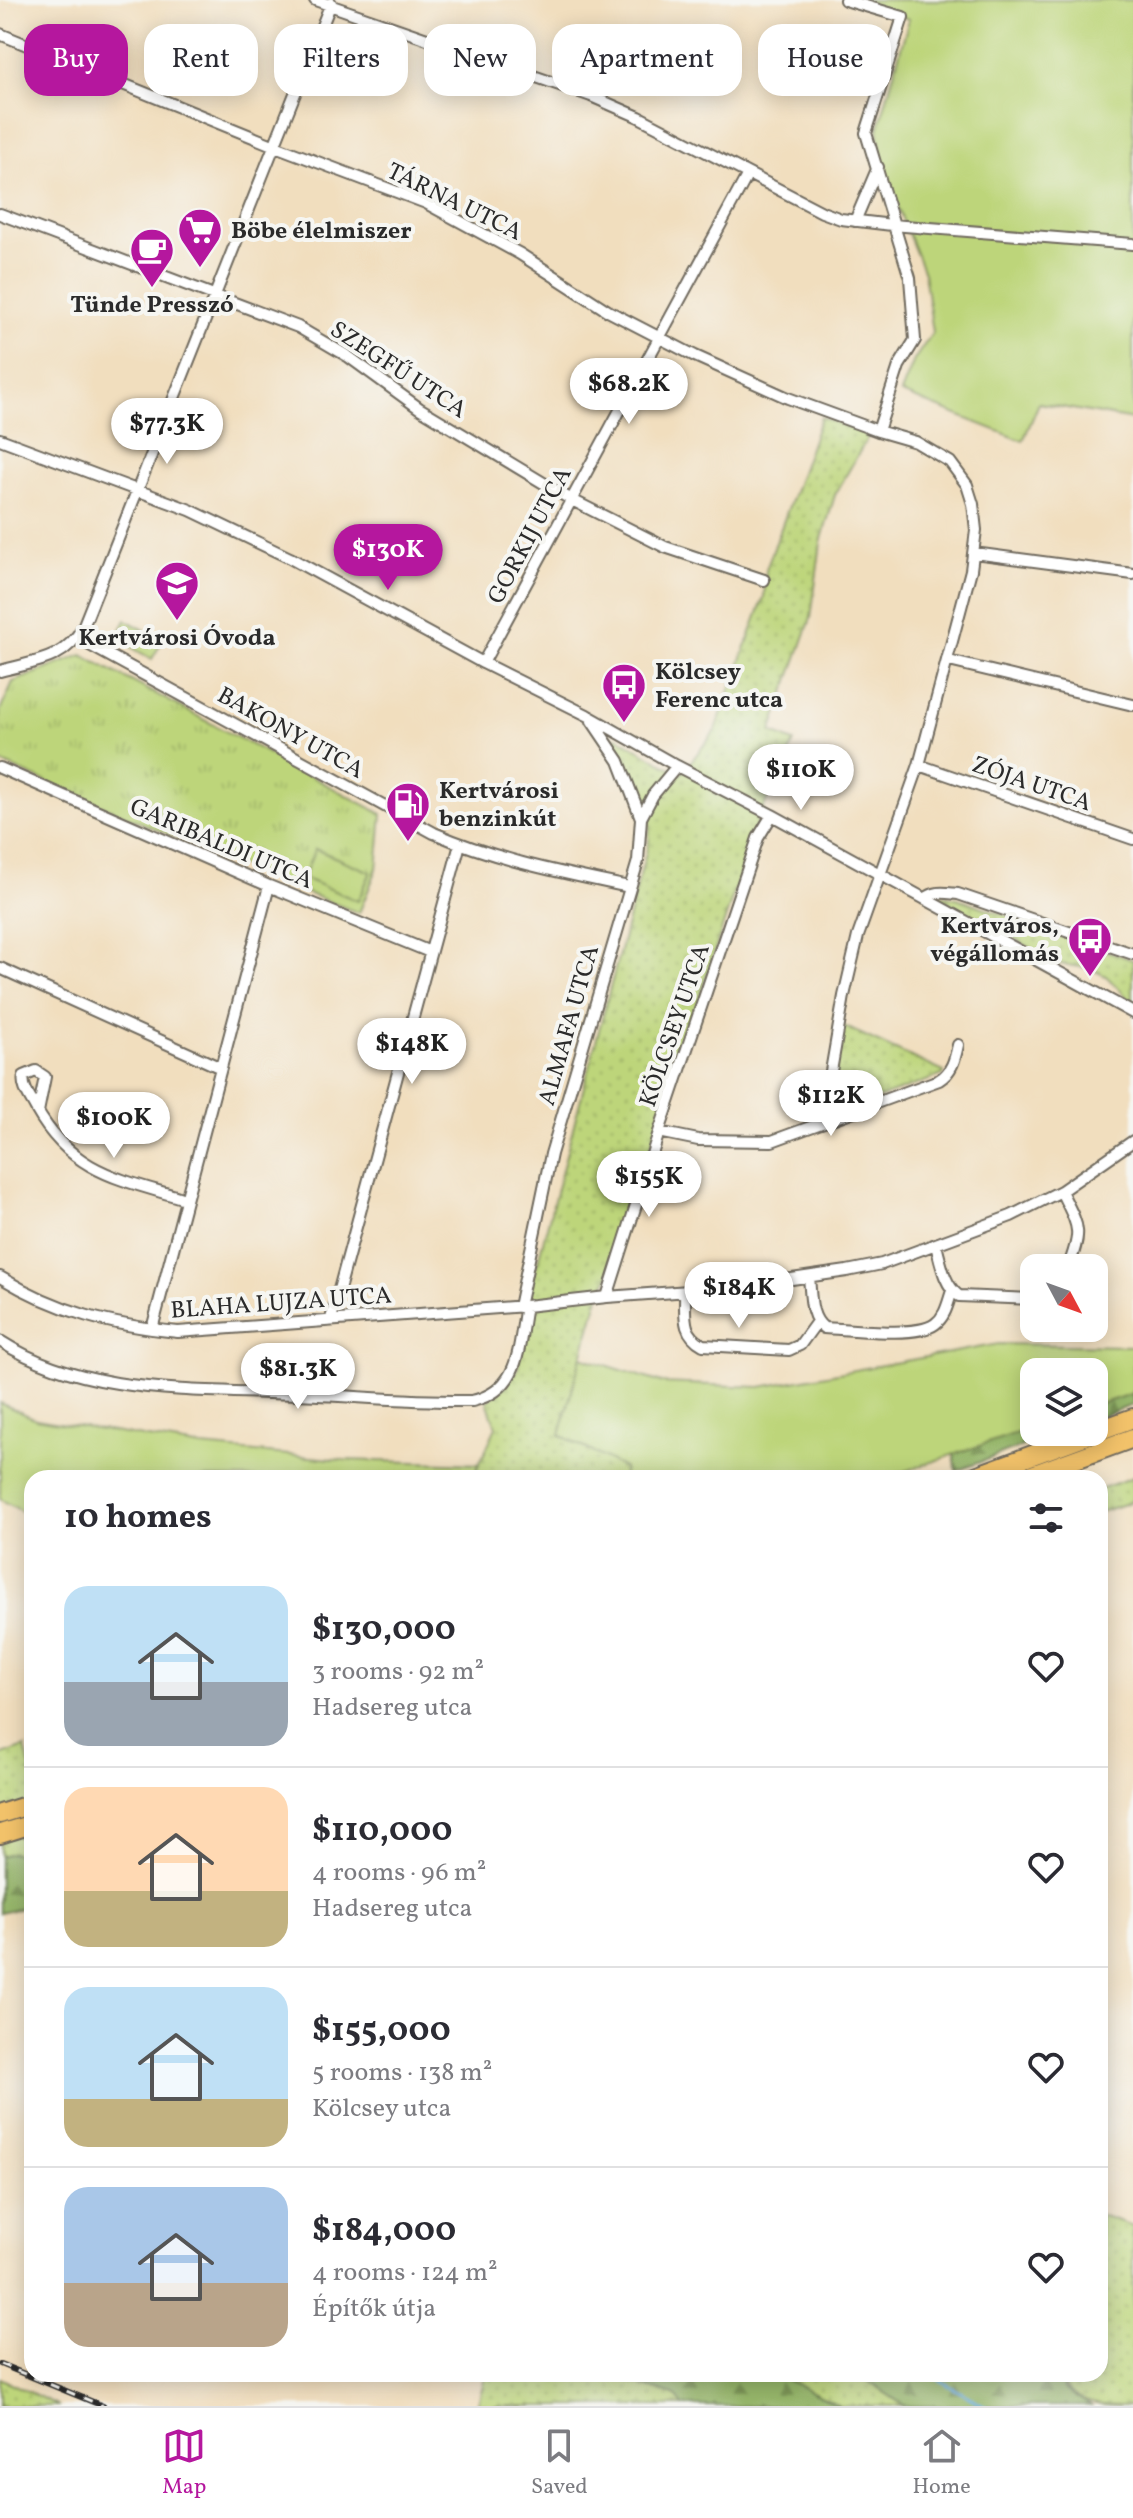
<!DOCTYPE html>
<html lang="en">
<head>
<meta charset="utf-8">
<style>
  :root { --surface:#fff; --page:#f7f7f7; --text:#2b2b33; --muted:#7c7c81; --line:#e1e1e2; --accent:#b5179e }
  body { margin:0; font-family:Vollkorn,serif; background:var(--page); color:var(--text); height:100vh; display:flex; flex-direction:column; font-size:30px; white-space:nowrap }
  * { box-sizing:border-box; margin:0 }
  p { font-size:26px; color:var(--muted) }
  .icon { flex:none; width:44px; height:44px; fill:none; stroke:currentColor; stroke-width:2; stroke-linecap:round; stroke-linejoin:round }
  .map { position:relative; flex:1; overflow:hidden }
  .details { position:absolute; left:24px; top:1470px; width:1084px; height:912px; display:flex; flex-direction:column; background:var(--surface); border-radius:24px; box-shadow:0 4px 20px #0003 }
  .details>* { flex:none }
  .guide { position:absolute; left:24px; top:24px; width:1086px; height:72px; display:flex; gap:16px }
  .needle { width:52px; rotate:131deg }
  .tools { position:absolute; left:1020px; top:1254px; display:grid; gap:16px }
  .tools a { display:grid; place-items:center; width:88px; height:88px; border-radius:16px; background:var(--surface); box-shadow:0 4px 20px #0003; font-size:40px }
  .price { position:absolute; translate:-50% -68px; padding:0 18px; border-radius:28px; background:#fff; color:#222; font-size:26px; line-height:52px; filter:drop-shadow(0 2px 4px #0008) }
  .price::after { content:''; position:absolute; left:50%; top:48px; width:24px; height:18px; margin-left:-12px; background:inherit; clip-path:polygon(0 0,100% 0,50% 100%) }
  .price.current { background:var(--accent); color:#fff }
  ul { padding:0; list-style:none }
  li { display:flex; align-items:center; gap:24px; height:200px; padding:0 40px }
  li+li { border-top:2px solid var(--line) }
  li span { display:grid; place-items:center; flex:none; width:224px; height:160px; border-radius:24px; color:#555 }
  li>.icon { margin-inline-start:auto }
  span .icon { width:96px; height:96px; fill:#fffc; stroke-width:1 }
  li b { font-size:34px }
  h2 { display:flex; justify-content:space-between; align-items:center; height:96px; padding:0 40px; font-size:34px }
  .pill { padding:0 28px; border-radius:24px; background:var(--surface); box-shadow:0 4px 20px #0003; font-size:28px; line-height:72px }
  .pill.current { background:var(--accent); color:#fff }
  .tabs { display:flex; justify-content:space-around; align-items:center; height:112px; border-top:2px solid var(--line); background:var(--surface); font-size:22px; color:var(--muted) }
  .tabs a { display:grid; justify-items:center; gap:4px }
  .tabs .current { color:var(--accent) }
  .map>svg:first-child { display:block }
</style>
</head>
<body>
<div class="map">
<svg width="1133" height="2406" viewBox="0 0 1133 2406">
  <defs>
    <pattern id="grass-dots" width="8" height="8" patternUnits="userSpaceOnUse" patternTransform="scale(2)"><rect width="8" height="8" fill="#bdd57a"/><path d="M2 2h.1M6 6h.1" fill="none" stroke="#a3b76a" stroke-width="1.8" stroke-linecap="round"/></pattern>
    <pattern id="forest-firs" width="22" height="20" patternUnits="userSpaceOnUse" patternTransform="scale(2)"><rect width="22" height="20" fill="#96b66a"/><path d="M5 1l3.5 6h-7zM16 11l3.5 6h-7z" fill="#7b9457"/></pattern>
    <pattern id="park-tufts" width="24" height="20" patternUnits="userSpaceOnUse" patternTransform="scale(2)"><rect width="24" height="20" fill="#bdd57a"/><path d="M3 7l-1-3M5 7V3M7 7l1-3M15 17l-1-3M17 17v-4M19 17l1-3" fill="none" stroke="#a3b76a"/></pattern>
  </defs>
  <rect width="100%" height="100%" fill="#f6f6f2"/>
  <filter id="ink" filterUnits="userSpaceOnUse"><feTurbulence type="fractalNoise" baseFrequency=".0125" numOctaves="2"/><feDisplacementMap in="SourceGraphic" scale="16" xChannelSelector="R" yChannelSelector="G"/><feConvolveMatrix kernelMatrix="1 2 1 2 8 2 1 2 1" color-interpolation-filters="sRGB"/></filter>
  <filter id="wash" filterUnits="userSpaceOnUse"><feTurbulence type="fractalNoise" baseFrequency=".006" numOctaves="4" result="noise"/><feDisplacementMap in="SourceGraphic" scale="32" xChannelSelector="R" yChannelSelector="G"/><feGaussianBlur stdDeviation="1.8" result="paint"/><feColorMatrix in="noise" values="0 0 0 0 0 0 0 0 0 0 0 0 0 0 0 0 0 1.4 0 .05"/><feComposite in="paint" operator="in"/></filter>
  <g filter="url(#wash)">
    <rect width="100%" height="100%" fill="#f1debe"/>
    <path fill="url(#grass-dots)" stroke="#748052" stroke-width="2" d="M821 417 869 435 835 495 821 542 811 618 771 732 794 742 757 822 607 1280 601 1289 560 1435 624 1468 623 1478H473L496 1427 487 1401 508 1384 518 1369 527 1302 649 841 650 820 612 739 617 737 681 774 715 731 764 597 766 570Z
      M934 894 957 898 1133 960V1003L1106 976 1089 968 1060 964Z
      M841 1025 944 1072 943 1075 830 1116 827 1103Z
      M1133 1477V1501L1100 1512V1489Z
      M25 1747 32 1776V1866L14 1853 0 1856V1756Z
      M1100 2215 1133 2226V2406C1099 2406 1074 2406 1056 2374H1100Z
      M486 2374H604L675 2395 683 2406H477Z
      M776 2374H866L864 2378 905 2406H840Z
      M0 2378 59 2406H0Z"/>
    <path fill="url(#forest-firs)" stroke="#60704a" stroke-width="2" d="M1133 1393V1405L1094 1419V1406Z
      M1034 1427V1432H1060L956 1471 954 1454Z
      M14 1852 32 1866V1906L0 1913V1856Z
      M604 2374H776L840 2406H683L675 2395Z
      M866 2374H1056L1064 2389 1091 2406H905L863 2378Z"/>
    <path fill="url(#park-tufts)" stroke="#748052" stroke-width="2" d="M82 655 382 814 377 869 359 913 296 889 0 762V711L13 682Z"/>
    <path fill="#bdd57a" stroke="#748052" stroke-width="2" d="M844 0H1133V420L1039 403 1023 441 901 393 914 360 933 332 924 273 884 174 878 130 909 19Z
      M126 620 163 640 152 659 116 639Z
      M315 849 371 872 358 901 303 878Z
      M999 1344 1133 1346V1393L1094 1406V1372H1034V1427L885 1478H623L624 1468 560 1435 581 1357 662 1383 760 1387Z
      M0 1403 36 1419 202 1447 343 1460 479 1464 473 1478H32V1517L0 1499Z"/>
    <g fill="none" stroke-linecap="round" stroke-linejoin="round">
      <path stroke="#69afe0" stroke-width="3" d="M21 1835 32 1841
        M929 2374 985 2406"/>
    </g>
  </g>
  <g filter="url(#ink)">
    <g fill="none" stroke-linecap="round" stroke-linejoin="round">
      <g stroke="#706a5e" stroke-width="14">
        <path id="street" d="M315 0 591 96 639 117 822 212 841 219 892 225 1133 244
          M845 0 903 17 866 133 910 278 915 340 899 366 878 431
          M0 34 275 146 426 203 520 254 608 311 695 356 788 398 878 431 916 442 950 462 967 485 973 504 976 530 971 570 919 765 858 936 844 996 825 1106 827 1121
          M0 214 298 327 349 357 419 408 570 499 665 547 764 580
          M855 221 878 167
          M0 439 190 510 290 558 483 663 587 715 677 766 772 815 1133 1013
          M974 553 1133 574
          M77 638 434 833C496 860 563 873 629 887
          M949 661 1133 705
          M483 663 748 174
          M0 671C35 661 64 661 83 627L331 3
          M592 721 619 761 641 818
          M919 765 1133 839
          M0 768 269 886 430 952
          M925 899C935 890 946 893 958 894L1133 954
          M0 968 221 1068
          M38 1112 45 1077 36 1071 24 1076C21 1087 31 1099 36 1109 72 1173 120 1179 185 1199
          M659 1132 698 1140 772 1141 939 1080C952 1072 955 1059 958 1045
          M1061 1191C1079 1228 1083 1229 1068 1268
          M936 1245C941 1263 944 1285 959 1296L1034 1299
          M0 1277C60 1313 109 1325 178 1332L526 1306 607 1297 730 1288 847 1271 882 1264 1011 1216 1061 1191 1133 1141
          M809 1277C811 1294 809 1317 824 1328 849 1329 916 1338 935 1324 946 1316 948 1302 952 1291
          M685 1291C686 1314 680 1332 703 1345L789 1350 800 1345 816 1323
          M607 1297 659 1132 758 838 772 815
          M519 1307 551 1154 638 861 641 818 653 795 677 766
          M331 1319 460 844
          M152 1329 269 886
          M0 1341C87 1397 197 1389 296 1394 354 1396 414 1402 472 1401 521 1390 518 1347 526 1306"/>
      </g>
      <g stroke="#706a5e" stroke-width="22">
        <path id="highway" d="M970 1478 1133 1418
          M1024 1478 1133 1438
          M0 1814 32 1804
          M0 1834 32 1824"/>
      </g>
      <use href="#street" stroke="#fff" stroke-width="10"/>
      <use href="#highway" stroke="#f2c26a" stroke-width="18"/>
      <g stroke="#2b2b2b" stroke-width="6">
        <path id="rail" d="M0 2364 103 2406"/>
      </g>
      <use href="#rail" stroke="#f6f6f2" stroke-width="3" stroke-dasharray="9" stroke-linecap="butt"/>
    </g>
  </g>
  <defs>
    <g id="supermarket-pin" transform="scale(2.3)"><path d="M0 17L-7.5 6A9.5 9.5 0 1 1 7.5 6Z" fill="#b5179e" stroke="#f6f6f2"/><path d="M-6-5.5h2.5l.6 2H6L4.5 2H-2.5L-4.4-4H-6ZM-1.5 3.2a1.3 1.3 0 1 0 .1 0ZM3 3.2a1.3 1.3 0 1 0 .1 0Z" fill="#fff"/></g>
    <g id="cafe-pin" transform="scale(2.3)"><path d="M0 17L-7.5 6A9.5 9.5 0 1 1 7.5 6Z" fill="#b5179e" stroke="#f6f6f2"/><path d="M-5.5-4.5H6V0H3Q3 3.5 0 3.5H-2.5Q-5.5 3.5-5.5 0ZM3-3.2v2h1.7v-2ZM-6 4.5H4V6H-6Z" fill="#fff"/></g>
    <g id="school-pin" transform="scale(2.3)"><path d="M0 17L-7.5 6A9.5 9.5 0 1 1 7.5 6Z" fill="#b5179e" stroke="#f6f6f2"/><path d="M0-5L7-2L0 1L-7-2ZM-4 1L0 2.5L4 1V4Q0 6-4 4Z" fill="#fff"/></g>
    <g id="bus-pin" transform="scale(2.3)"><path d="M0 17L-7.5 6A9.5 9.5 0 1 1 7.5 6Z" fill="#b5179e" stroke="#f6f6f2"/><path d="M-5-6H5V4H4V6H2V4H-2V6H-4V4H-5ZM-3.5-4V0h7V-4ZM-3.5 1.2v1.5H-2V1.2ZM2 1.2v1.5H3.5V1.2Z" fill="#fff"/></g>
    <g id="fuel-pin" transform="scale(2.3)"><path d="M0 17L-7.5 6A9.5 9.5 0 1 1 7.5 6Z" fill="#b5179e" stroke="#f6f6f2"/><path d="M-5.5-6h7V0h2V4h1.3V-2.5L3-4.5l.8-.8L6-3V5H2.5V1h-1V6h-7ZM-4.2-4.7v3.2H.2V-4.7Z" fill="#fff"/></g>
  </defs>
  <g fill-rule="evenodd">
    <use href="#supermarket-pin" x="200" y="230"/>
    <use href="#cafe-pin" x="152" y="250"/>
    <use href="#school-pin" x="177" y="583"/>
    <use href="#bus-pin" x="624" y="685"/>
    <use href="#fuel-pin" x="408" y="804"/>
    <use href="#bus-pin" x="1090" y="939"/>
  </g>
  <g text-anchor="middle" stroke-width="8" stroke-linejoin="round" paint-order="stroke">
    <g font-size="24" fill="#2b2b2b" stroke="#f6f6f2">
      <text transform="translate(455 201) rotate(26)" y="8">TÁRNA UTCA</text>
      <text transform="translate(399 369) rotate(33)" y="8">SZEGFŰ UTCA</text>
      <text transform="translate(529 535) rotate(-62)" y="8">GORKIJ UTCA</text>
      <text transform="translate(291 732) rotate(29)" y="8">BAKONY UTCA</text>
      <text transform="translate(1032 783) rotate(19)" y="8">ZÓJA UTCA</text>
      <text transform="translate(222 843) rotate(23)" y="8">GARIBALDI UTCA</text>
      <text transform="translate(568 1025) rotate(-74)" y="8">ALMAFA UTCA</text>
      <text transform="translate(674 1025) rotate(-71)" y="8">KÖLCSEY UTCA</text>
      <text transform="translate(281 1302) rotate(-4)" y="8">BLAHA LUJZA UTCA</text>
    </g>
    <g font-size="24" font-weight="bold" fill="#2b2b2b" stroke="#f6f6f2" text-anchor="start">
      <text x="231" y="238">Böbe élelmiszer</text>
      <text x="152" y="312" text-anchor="middle">Tünde Presszó</text>
      <text x="177" y="645" text-anchor="middle">Kertvárosi Óvoda</text>
      <text x="655" y="679">Kölcsey<tspan x="655" dy="28">Ferenc utca</tspan></text>
      <text x="439" y="798">Kertvárosi<tspan x="439" dy="28">benzinkút</tspan></text>
      <text x="1059" y="933" text-anchor="end">Kertváros,<tspan x="1059" dy="28">végállomás</tspan></text>
    </g>
  </g>
</svg>
<div class="tools">
<a><svg class="needle" viewBox="-14 -14 28 28"><path d="M0-13l5 13h-10z" fill="#e53935"/><path d="M0 13l5-13h-10z" fill="#7c7c81"/></svg></a>
<a><svg class="icon" aria-label="layers" viewBox="0 0 24 24"><path d="M12 4l9 5-9 5-9-5zM3 14l9 5 9-5"/></svg></a>
</div>
<b class="price" style="left:629px;top:426px">$68.2K</b>
<b class="price" style="left:167px;top:466px">$77.3K</b>
<b class="price current" style="left:388px;top:592px">$130K</b>
<b class="price" style="left:801px;top:812px">$110K</b>
<b class="price" style="left:412px;top:1086px">$148K</b>
<b class="price" style="left:831px;top:1138px">$112K</b>
<b class="price" style="left:114px;top:1160px">$100K</b>
<b class="price" style="left:649px;top:1219px">$155K</b>
<b class="price" style="left:739px;top:1330px">$184K</b>
<b class="price" style="left:298px;top:1411px">$81.3K</b>
<div class="guide">
<a class="pill current">Buy</a>
<a class="pill">Rent</a>
<a class="pill">Filters</a>
<a class="pill">New</a>
<a class="pill">Apartment</a>
<a class="pill">House</a>
</div>
<section class="details">
<h2>10 homes<svg class="icon" aria-label="filters" viewBox="0 0 24 24"><path d="M4 7h16M4 17h16"/><circle cx="9" cy="7" r="2"/><circle cx="15" cy="17" r="2"/></svg></h2>
<ul>
<li><span style="background:linear-gradient(#bfe0f5 60%,#9aa5b1 0)"><svg class="icon" aria-label="home" viewBox="0 0 24 24"><path d="M3 11l9-7 9 7M6 9v11h12V9"/></svg></span><div><b>$130,000</b><p>3 rooms · 92 m²</p><p>Hadsereg utca</p></div><svg class="icon" aria-label="heart" viewBox="0 0 24 24"><path d="M12 20l-8-8c-3-5 5-10 8-4 3-6 11-1 8 4z"/></svg></li>
<li><span style="background:linear-gradient(#ffd9b3 65%,#c2b280 0)"><svg class="icon" aria-label="home" viewBox="0 0 24 24"><path d="M3 11l9-7 9 7M6 9v11h12V9"/></svg></span><div><b>$110,000</b><p>4 rooms · 96 m²</p><p>Hadsereg utca</p></div><svg class="icon" aria-label="heart" viewBox="0 0 24 24"><path d="M12 20l-8-8c-3-5 5-10 8-4 3-6 11-1 8 4z"/></svg></li>
<li><span style="background:linear-gradient(#bfe0f5 70%,#c2b280 0)"><svg class="icon" aria-label="home" viewBox="0 0 24 24"><path d="M3 11l9-7 9 7M6 9v11h12V9"/></svg></span><div><b>$155,000</b><p>5 rooms · 138 m²</p><p>Kölcsey utca</p></div><svg class="icon" aria-label="heart" viewBox="0 0 24 24"><path d="M12 20l-8-8c-3-5 5-10 8-4 3-6 11-1 8 4z"/></svg></li>
<li><span style="background:linear-gradient(#a9c7e8 60%,#b9a48a 0)"><svg class="icon" aria-label="home" viewBox="0 0 24 24"><path d="M3 11l9-7 9 7M6 9v11h12V9"/></svg></span><div><b>$184,000</b><p>4 rooms · 124 m²</p><p>Építők útja</p></div><svg class="icon" aria-label="heart" viewBox="0 0 24 24"><path d="M12 20l-8-8c-3-5 5-10 8-4 3-6 11-1 8 4z"/></svg></li>
</ul>
</section>
</div>
<nav class="tabs">
<a class="current"><svg class="icon" aria-label="map" viewBox="0 0 24 24"><path d="M3 6l6-2 6 2 6-2v14l-6 2-6-2-6 2zM9 4v14M15 6v14"/></svg>Map</a>
<a><svg class="icon" aria-label="saved" viewBox="0 0 24 24"><path d="M7 4h10v16l-5-4-5 4z"/></svg>Saved</a>
<a><svg class="icon" aria-label="home" viewBox="0 0 24 24"><path d="M3 11l9-7 9 7M6 9v11h12V9"/></svg>Home</a>
</nav>
</body>
</html>
